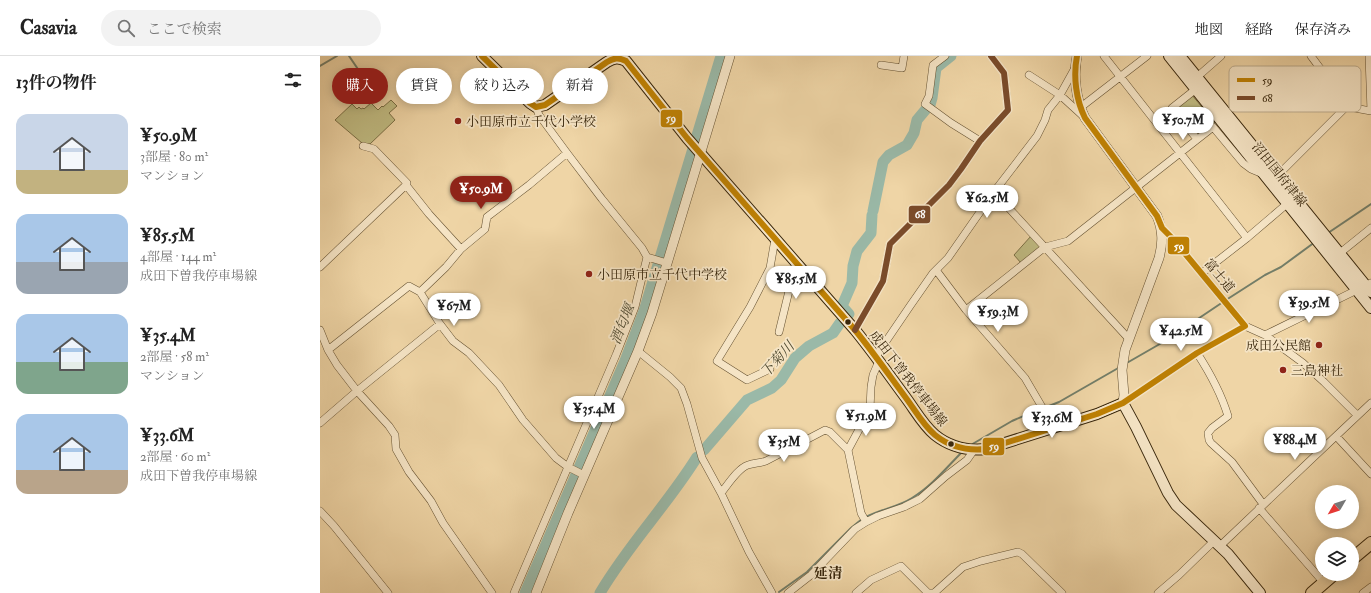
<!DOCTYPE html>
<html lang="ja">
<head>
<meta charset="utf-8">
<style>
  :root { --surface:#fff; --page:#f2f2f2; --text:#222; --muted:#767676; --line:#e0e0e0; --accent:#8f2418 }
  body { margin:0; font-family:"IM FELL Double Pica","Noto Serif JP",serif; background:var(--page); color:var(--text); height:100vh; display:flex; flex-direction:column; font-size:15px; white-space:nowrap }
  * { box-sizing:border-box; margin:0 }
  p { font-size:13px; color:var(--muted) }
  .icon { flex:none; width:22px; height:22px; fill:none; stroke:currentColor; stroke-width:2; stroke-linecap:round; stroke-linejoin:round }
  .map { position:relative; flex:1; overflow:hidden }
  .details { display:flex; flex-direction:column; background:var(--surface); width:320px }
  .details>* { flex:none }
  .hud { position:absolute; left:12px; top:12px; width:380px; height:36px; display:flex; gap:8px }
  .needle { width:26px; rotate:231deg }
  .controls { position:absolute; left:995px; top:429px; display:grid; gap:8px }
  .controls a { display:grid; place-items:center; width:44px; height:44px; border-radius:50%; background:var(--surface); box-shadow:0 2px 10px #0003; font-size:20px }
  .price { position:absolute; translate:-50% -34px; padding:0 9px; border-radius:14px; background:#fff; color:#222; font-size:13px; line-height:26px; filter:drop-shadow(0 1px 2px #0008) }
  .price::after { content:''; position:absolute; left:50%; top:24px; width:12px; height:9px; margin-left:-6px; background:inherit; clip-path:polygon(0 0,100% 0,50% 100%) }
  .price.on { background:var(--accent); color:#fff }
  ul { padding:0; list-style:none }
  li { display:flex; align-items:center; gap:12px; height:100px; padding:0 16px }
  li span { display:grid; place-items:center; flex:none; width:112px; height:80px; border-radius:12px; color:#555 }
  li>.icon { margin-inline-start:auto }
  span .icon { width:48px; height:48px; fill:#fffc; stroke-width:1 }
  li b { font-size:17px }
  h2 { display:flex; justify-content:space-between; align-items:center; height:48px; padding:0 16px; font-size:17px }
  .chip { padding:0 14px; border-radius:18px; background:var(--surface); box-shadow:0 2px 10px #0003; font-size:14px; line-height:36px }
  .chip.on { background:var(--accent); color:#fff }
  header { display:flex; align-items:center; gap:24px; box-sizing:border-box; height:56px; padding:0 20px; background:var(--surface); border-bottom:1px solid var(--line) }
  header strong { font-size:19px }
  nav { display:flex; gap:22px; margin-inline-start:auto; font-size:14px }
  .search { width:280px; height:36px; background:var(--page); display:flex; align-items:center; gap:10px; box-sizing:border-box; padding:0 14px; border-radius:22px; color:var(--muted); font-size:15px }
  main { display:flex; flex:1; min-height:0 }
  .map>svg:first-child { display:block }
</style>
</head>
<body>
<header>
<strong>Casavia</strong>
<div class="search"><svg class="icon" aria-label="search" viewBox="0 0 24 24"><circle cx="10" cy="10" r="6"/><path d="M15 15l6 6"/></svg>ここで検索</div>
<nav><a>地図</a><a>経路</a><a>保存済み</a></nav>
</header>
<main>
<section class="details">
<h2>13件の物件<svg class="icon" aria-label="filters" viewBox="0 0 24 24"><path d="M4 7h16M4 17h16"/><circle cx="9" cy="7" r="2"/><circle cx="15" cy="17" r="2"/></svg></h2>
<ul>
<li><span style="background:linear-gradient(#c9d6e8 70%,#c2b280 0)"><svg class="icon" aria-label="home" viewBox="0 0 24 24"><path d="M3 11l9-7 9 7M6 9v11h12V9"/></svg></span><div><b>¥50.9M</b><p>3部屋 · 80 m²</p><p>マンション</p></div></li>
<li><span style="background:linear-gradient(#a9c7e8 60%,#9aa5b1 0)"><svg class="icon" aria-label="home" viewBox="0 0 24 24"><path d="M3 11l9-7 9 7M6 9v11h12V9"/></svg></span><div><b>¥85.5M</b><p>4部屋 · 144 m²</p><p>成田下曽我停車場線</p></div></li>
<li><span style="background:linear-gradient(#a9c7e8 60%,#7fa58c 0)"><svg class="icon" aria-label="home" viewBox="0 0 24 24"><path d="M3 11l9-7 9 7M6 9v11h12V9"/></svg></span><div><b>¥35.4M</b><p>2部屋 · 58 m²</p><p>マンション</p></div></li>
<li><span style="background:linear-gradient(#a9c7e8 70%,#b9a48a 0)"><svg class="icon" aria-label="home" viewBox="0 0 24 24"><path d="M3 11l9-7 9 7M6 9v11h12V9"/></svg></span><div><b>¥33.6M</b><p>2部屋 · 60 m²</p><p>成田下曽我停車場線</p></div></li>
</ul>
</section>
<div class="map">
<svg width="1051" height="537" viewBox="0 0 1051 537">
  <rect width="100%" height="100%" fill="#efd5a6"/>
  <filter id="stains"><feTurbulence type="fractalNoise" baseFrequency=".005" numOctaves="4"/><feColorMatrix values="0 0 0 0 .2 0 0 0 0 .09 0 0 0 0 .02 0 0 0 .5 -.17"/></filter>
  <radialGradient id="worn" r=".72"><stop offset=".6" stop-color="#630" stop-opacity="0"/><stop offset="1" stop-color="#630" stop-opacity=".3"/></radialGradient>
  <path fill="#c0bb82" stroke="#7c7046" d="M872 39 895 67 877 81 855 52Z
    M71 44 77 50 69 57 75 64 50 88 42 87 15 64 32 48 37 53 39 51 41 53 43 52 44 53 51 47 58 54 62 50 63 51Z
    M711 180 721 191 701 207 694 199Z"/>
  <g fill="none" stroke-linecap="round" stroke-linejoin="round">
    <path stroke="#737e69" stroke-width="2" d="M29 0 44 22
      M0 10 17 0
      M1008 177 1051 148
      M906 244 945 219 961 211 995 186
      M805 308 845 285 903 246
      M724 352 739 346 800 311
      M649 390 692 365 720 353
      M546 461C561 453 578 451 592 442 612 430 627 411 643 395
      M459 536 487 516 531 472 542 463"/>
    <path stroke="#9ab9a8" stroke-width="11" d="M610 49 612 42 616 12 631 0
      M553 155 563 106 569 99 587 89 594 77 597 64 607 52
      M529 258 522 250 532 227 533 210 537 195 551 177 552 159
      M384 394 427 344 452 332 461 324 475 302 489 290 513 277 520 267
      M205 537 305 305 324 255 401 0
      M280 537C308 489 348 448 377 401"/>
    <g stroke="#665232" stroke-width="8">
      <path id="minor" d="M625 0 613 9 609 40 605 48 631 67 660 85
        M784 0 927 182
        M991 0 1029 51 1051 55
        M1049 0 1051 55
        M561 9 582 12 584 0
        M709 19 740 39 763 60
        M877 21 901 0
        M876 33 852 52 877 83
        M216 51 219 59 247 97 282 143 322 192 327 201 347 207
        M761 51 827 0
        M43 90 54 93 87 127 86 129 109 158 141 193
        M957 120 1026 51H1029
        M674 136 809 283
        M1020 197 1051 172
        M0 211 86 129
        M616 214 646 254 705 322 722 351 731 372
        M882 217 927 182 968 147
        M100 236 126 211 141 193 165 173 167 161 209 129 247 97
        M646 254 725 191 748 185 893 71 923 107 931 113 943 118
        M925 270 945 279 1051 227
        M0 274 8 294 17 309 37 335 69 370 75 379 76 393 89 416 111 445 123 467 172 537
        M535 274 563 225 570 188 629 129 641 113 660 85 688 54 684 17 671 0
        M459 276 476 206
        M945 279 983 307 1004 326 1037 359
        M8 294 89 230 100 236 120 268 133 285 149 297 179 329 203 364 236 402 248 411 264 419
        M318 295 350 321 361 332 367 348 382 402 401 437 429 496 452 537
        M877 297C890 317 901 337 908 360L892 372 888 377 889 384 891 387 912 406 943 448
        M556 300 590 250 613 217 628 202 674 136 717 80 725 64 728 54 740 39 755 12
        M450 313 427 324 397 305 430 251 450 212 455 183
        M803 347 877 297 925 270 853 183 842 172
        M0 367 37 335 120 268
        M1016 380 1051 347
        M401 437C407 430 418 412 428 409 434 407 440 407 446 405L505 374 510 376 528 394
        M939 452 1004 527
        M0 455 14 470 68 537
        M546 466 541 457 528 394 550 353 551 331 553 319 559 305
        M900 490 1016 380 1051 418
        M194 537 296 299 315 251 327 201
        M468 537 491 519 535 473 546 466 558 460 584 451 600 443 626 420 647 404 654 394
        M536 537 551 524 581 510 608 537H612
        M614 537 643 511 661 505 698 496 702 498 742 537
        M838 537 859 519 894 485
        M1043 537 1051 531"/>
    </g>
    <g stroke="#665232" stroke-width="10">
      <path id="tertiary" d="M757 0C753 20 756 44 765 62L837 160C843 175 843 187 839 202L805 294 802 314 804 339 803 347
        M216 537 248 457 318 295 332 257 410 0"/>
    </g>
    <g stroke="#38260b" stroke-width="12">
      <path id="secondary" d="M162 0 210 47 216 51 225 49 287 6C294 2 298 1 306 5L367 82 535 274C553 296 569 319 586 342 595 354 603 369 615 379 630 391 647 395 666 393L777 358 803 347 816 371 848 437 856 449 908 498 940 537
        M849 0 1051 252
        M860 0 1051 236"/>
    </g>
    <g stroke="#38260b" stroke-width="14">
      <path id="trunk" d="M1032 503 1051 487
        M992 537 1014 518"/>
    </g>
    <use href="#minor" stroke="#f5e4c5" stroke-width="7"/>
    <use href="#tertiary" stroke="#f5e4c5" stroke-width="9"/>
    <use href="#secondary" stroke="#f5e4c5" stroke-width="10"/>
    <use href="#trunk" stroke="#efd5a6" stroke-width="12"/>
    <g stroke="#f5e4c5" stroke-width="9">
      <path id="bus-1" d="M162 0 210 47 216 51 225 49 287 6C294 2 298 1 306 5L367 82 535 274C553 296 569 319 586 342 595 354 603 369 615 379 630 391 647 395 666 393L777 358 803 347 877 297 925 270 853 183 842 172 837 160 765 62C756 44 753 20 757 0"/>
    </g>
    <g stroke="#f5e4c5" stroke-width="9">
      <path id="bus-2" d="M535 274 563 225 570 188 629 129 641 113 660 85 688 54 684 17 671 0"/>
    </g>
    <use href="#bus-1" stroke="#be8003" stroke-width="6"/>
    <use href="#bus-2" stroke="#7a4b2a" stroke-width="6"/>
  </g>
  <g fill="#8f2418" stroke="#f5e4c5" stroke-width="1.5">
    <circle cx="138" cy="65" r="4"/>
    <circle cx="269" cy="218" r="4"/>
    <circle cx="999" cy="289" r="4"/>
    <circle cx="963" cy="314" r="4"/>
  </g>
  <g fill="#38260b" stroke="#f5e4c5" stroke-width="1.5">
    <circle cx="528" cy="266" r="3.5"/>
    <circle cx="631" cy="388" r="3.5"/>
  </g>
  <g text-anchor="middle" stroke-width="3.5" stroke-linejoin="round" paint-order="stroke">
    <g font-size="13" fill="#38260b" stroke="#f5e4c5" text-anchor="start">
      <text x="146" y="70">小田原市立千代小学校</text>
      <text x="277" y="223">小田原市立千代中学校</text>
      <text x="991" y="294" text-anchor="end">成田公民館</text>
      <text x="971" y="319">三島神社</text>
    </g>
    <g font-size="13" fill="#38260b" stroke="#f5e4c5">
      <text transform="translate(960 118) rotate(51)" y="5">沼田国府津線</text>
      <text transform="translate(900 219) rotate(50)" y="5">富士道</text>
      <text transform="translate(589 322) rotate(52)" y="5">成田下曽我停車場線</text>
    </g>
    <g font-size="14" font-style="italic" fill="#504b32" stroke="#f5e4c5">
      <text transform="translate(302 268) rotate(-68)" y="5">酒匂堰</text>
      <text transform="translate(457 303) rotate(-48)" y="5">下菊川</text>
    </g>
    <g font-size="14" font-weight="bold" fill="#38260b" stroke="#f5e4c5">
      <text x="508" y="522">延清</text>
    </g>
  </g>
  <rect x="909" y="10" width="132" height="46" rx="6" fill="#f5e4c5" stroke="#bcab8d" stroke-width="1"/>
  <rect x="917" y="22" width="18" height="4" fill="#be8003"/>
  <rect x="917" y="40" width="18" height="4" fill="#7a4b2a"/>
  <g font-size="11" fill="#38260b">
    <text x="942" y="28">59</text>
    <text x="942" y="46">68</text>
  </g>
  <g stroke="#f5e4c5" stroke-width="1.5">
    <rect x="340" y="53" width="23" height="19" rx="4" fill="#be8003"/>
    <rect x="588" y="149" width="23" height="19" rx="4" fill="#7a4b2a"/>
    <rect x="847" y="180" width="23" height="19" rx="4" fill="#be8003"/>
    <rect x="662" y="381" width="23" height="19" rx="4" fill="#be8003"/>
  </g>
  <g font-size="11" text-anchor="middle" font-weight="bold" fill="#fff">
    <text x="351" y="66">59</text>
    <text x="600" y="162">68</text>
    <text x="859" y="194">59</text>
    <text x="674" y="394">59</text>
  </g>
  <rect width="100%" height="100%" filter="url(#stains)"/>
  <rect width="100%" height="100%" fill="url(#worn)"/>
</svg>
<div class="controls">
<a><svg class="needle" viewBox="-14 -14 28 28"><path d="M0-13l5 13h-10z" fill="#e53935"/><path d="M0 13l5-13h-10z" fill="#767676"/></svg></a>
<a><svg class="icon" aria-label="layers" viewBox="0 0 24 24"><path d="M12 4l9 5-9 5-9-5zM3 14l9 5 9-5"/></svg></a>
</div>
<b class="price" style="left:863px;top:85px">¥50.7M</b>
<b class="price on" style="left:161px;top:154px">¥50.9M</b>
<b class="price" style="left:667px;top:163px">¥62.5M</b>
<b class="price" style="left:476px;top:244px">¥85.5M</b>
<b class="price" style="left:989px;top:268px">¥39.5M</b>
<b class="price" style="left:134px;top:271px">¥67M</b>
<b class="price" style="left:678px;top:277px">¥59.3M</b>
<b class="price" style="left:861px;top:296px">¥42.5M</b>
<b class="price" style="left:274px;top:374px">¥35.4M</b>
<b class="price" style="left:546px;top:381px">¥51.9M</b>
<b class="price" style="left:732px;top:383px">¥33.6M</b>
<b class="price" style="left:975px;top:405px">¥88.4M</b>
<b class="price" style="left:464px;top:407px">¥35M</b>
<div class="hud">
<a class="chip on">購入</a>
<a class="chip">賃貸</a>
<a class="chip">絞り込み</a>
<a class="chip">新着</a>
</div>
</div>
</main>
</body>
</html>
